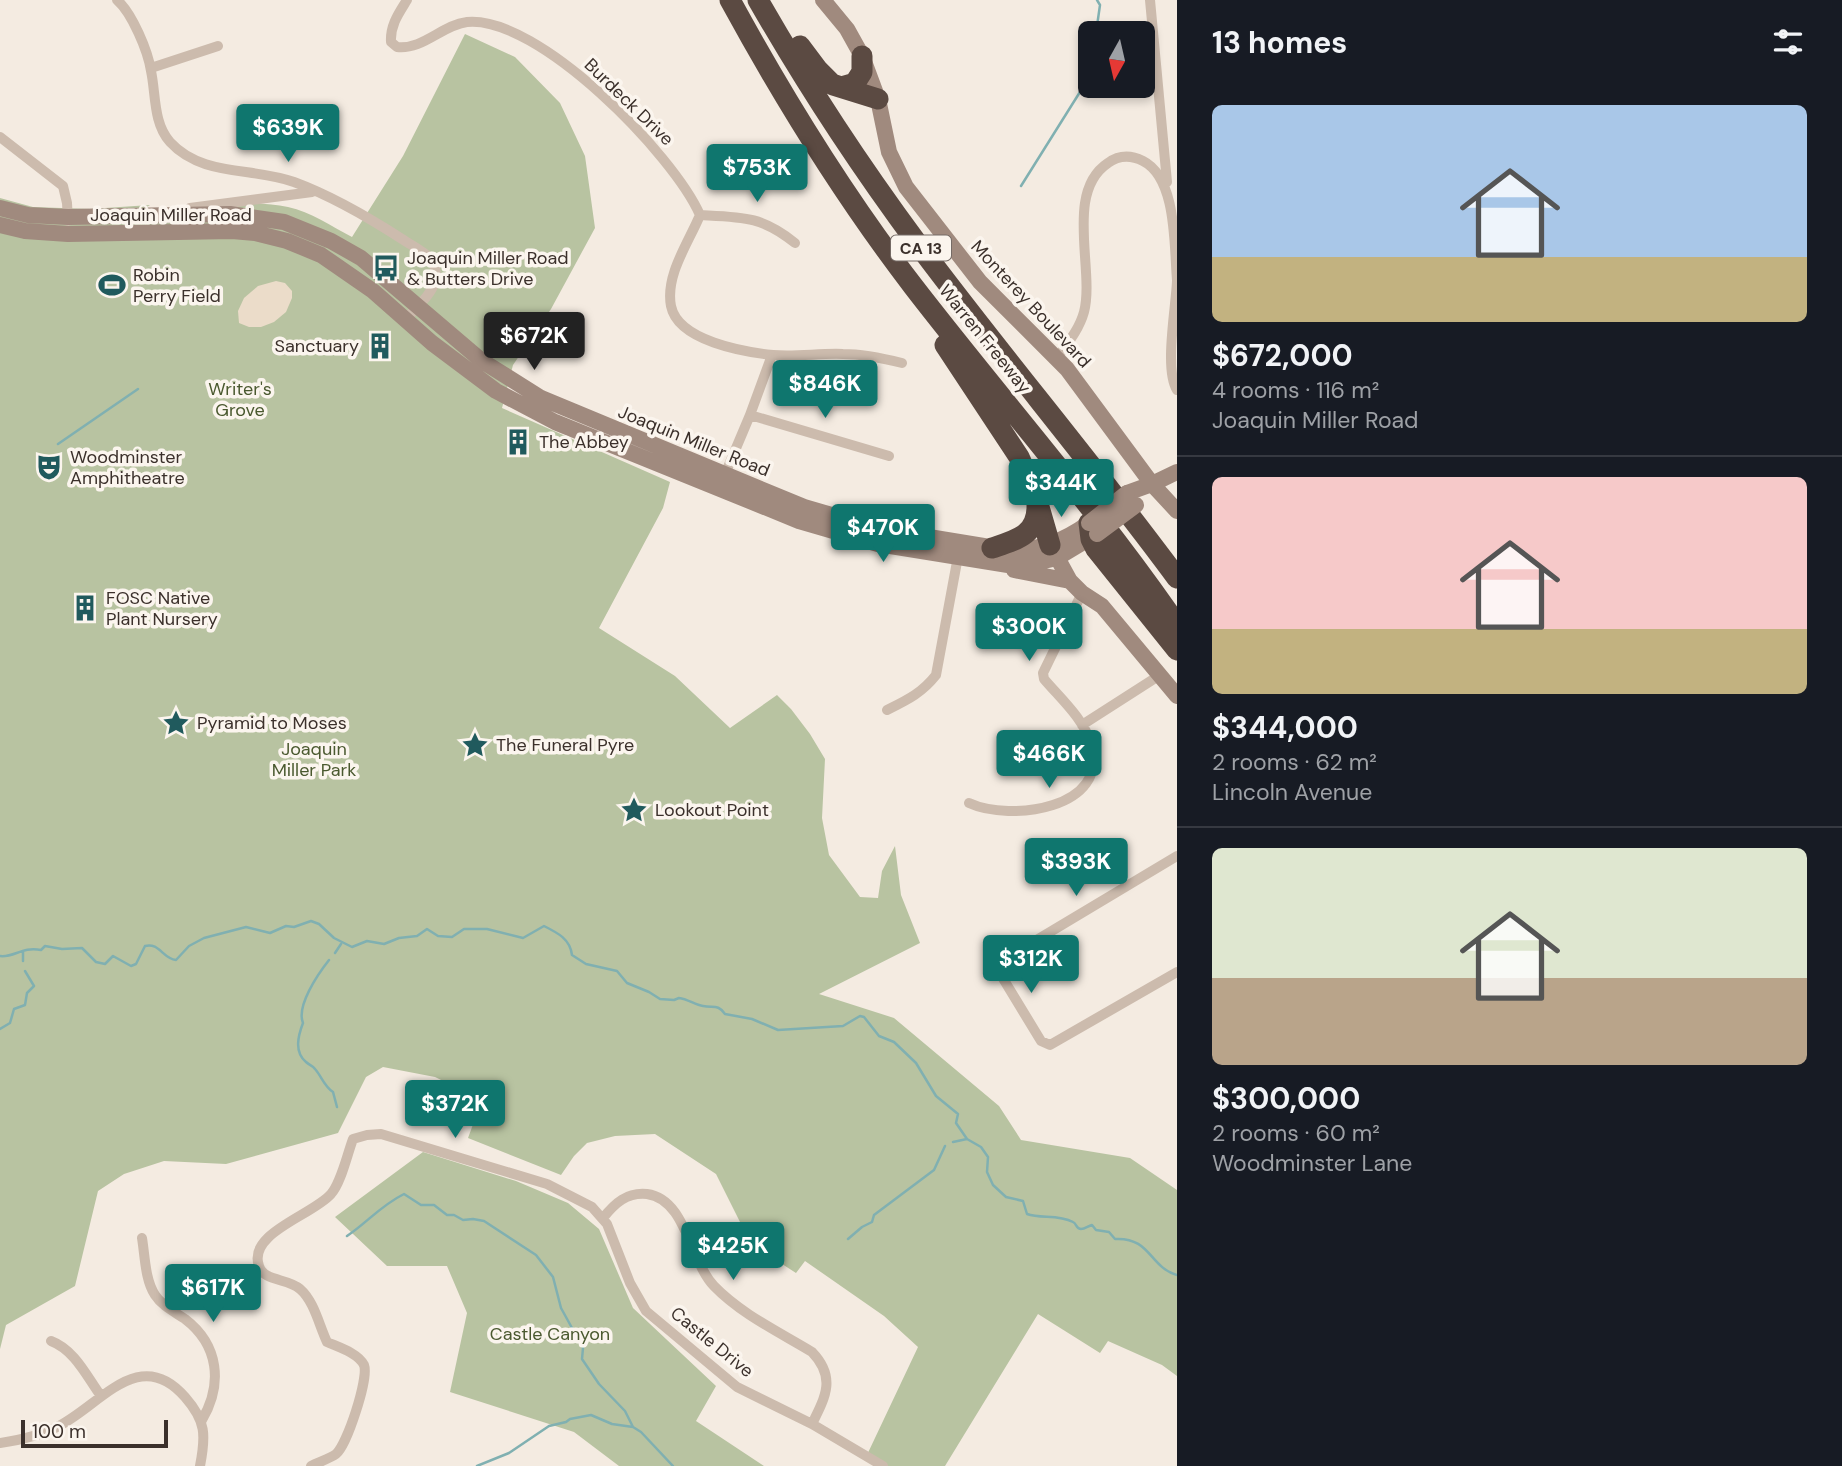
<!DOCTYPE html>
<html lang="en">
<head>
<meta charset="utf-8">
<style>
  :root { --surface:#171b24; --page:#242831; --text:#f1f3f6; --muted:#9ea1a6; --line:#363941; --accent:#0f766e }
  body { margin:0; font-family:"DM Sans",sans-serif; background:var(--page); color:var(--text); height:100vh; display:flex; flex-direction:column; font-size:26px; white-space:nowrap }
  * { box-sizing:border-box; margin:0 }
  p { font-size:23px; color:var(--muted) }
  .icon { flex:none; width:38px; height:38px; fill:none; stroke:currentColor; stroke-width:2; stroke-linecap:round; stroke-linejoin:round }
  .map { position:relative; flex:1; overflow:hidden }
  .drawer { display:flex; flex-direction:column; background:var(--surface); width:665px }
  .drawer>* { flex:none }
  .needle { width:46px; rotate:188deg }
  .fabs { position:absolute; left:1078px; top:21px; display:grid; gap:14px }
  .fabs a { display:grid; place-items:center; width:77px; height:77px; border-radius:10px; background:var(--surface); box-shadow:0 4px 10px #0003; font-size:35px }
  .scale { position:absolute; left:21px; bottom:18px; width:147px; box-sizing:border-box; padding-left:7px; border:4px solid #3b302b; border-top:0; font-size:19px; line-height:24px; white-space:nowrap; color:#3b302b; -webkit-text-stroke:5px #fbf5ee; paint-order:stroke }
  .price { position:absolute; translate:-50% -60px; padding:0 16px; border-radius:7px; background:var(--accent); color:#fff; font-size:23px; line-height:46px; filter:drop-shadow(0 2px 4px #0008) }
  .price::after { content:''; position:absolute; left:50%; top:42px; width:21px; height:16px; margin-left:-10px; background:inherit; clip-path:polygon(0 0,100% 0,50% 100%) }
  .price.on { background:#222; color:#fff }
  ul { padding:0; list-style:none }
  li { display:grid; align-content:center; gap:14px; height:371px; padding:0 35px }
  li+li { border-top:2px solid var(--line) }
  li span { display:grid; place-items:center; height:217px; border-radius:10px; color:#555 }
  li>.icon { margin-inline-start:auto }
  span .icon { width:126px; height:126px; fill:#fffc; stroke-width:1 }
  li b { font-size:30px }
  h2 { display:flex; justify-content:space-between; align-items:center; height:84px; padding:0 35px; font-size:30px }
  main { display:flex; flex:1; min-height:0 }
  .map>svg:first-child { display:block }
</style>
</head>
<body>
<main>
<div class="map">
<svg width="1177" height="1466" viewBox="0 0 1177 1466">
  <rect width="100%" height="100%" fill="#f4ebe1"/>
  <path fill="#b8c3a1" d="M465 34 515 57 560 103 585 156 595 228 551 309 513 365 502 408 670 482 663 508 599 628 675 676 730 728 777 695 791 709 810 734 825 759 822 818 829 855 860 897 878 898 882 871 895 846 901 895 920 943 819 994 894 1018 999 1106 1021 1140 1130 1158 1177 1190V1376L1162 1365 1108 1341 1100 1353 1038 1314 945 1466H883L866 1457 918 1347 884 1316 805 1261 796 1273 751 1244 716 1174 655 1134 615 1136 587 1143 574 1156 561 1175 468 1138 482 1100 435 1077 383 1067 366 1077 338 1133 226 1164 164 1161 124 1174 98 1191 75 1286 6 1325 0 1349V198L33 207 90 209 150 205 134 215C182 209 240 197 288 207 311 212 331 226 352 237L403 156Z
    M423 1152 516 1181 568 1203 599 1229 633 1308 716 1386 696 1421 764 1466H619L574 1432 450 1392 467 1313 447 1266H387L335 1217Z"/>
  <path fill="#ebdcc9" d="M276 281 285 283 292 291V298L286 312 274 322 261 327H249L239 323 238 311 244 298 258 286Z"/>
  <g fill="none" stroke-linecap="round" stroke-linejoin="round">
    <path stroke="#80b0b1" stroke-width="2.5" d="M1096 33 1100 5 1097 0
      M1021 186 1090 76
      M58 444 138 389
      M335 953 341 944
      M0 956C14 958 22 946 41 950L45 946 62 949 82 948 96 962 105 964 113 956 131 966 136 964 145 946C159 942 163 959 176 960L189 946 204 938 246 927 270 933 286 926 294 927 311 921 319 924 334 938 352 947 367 941 384 944 399 938 417 936 427 929 438 936 452 937 464 929H487L523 938 544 926C558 933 570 939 572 955L586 964 617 971 627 983 649 992 660 999 674 1000 679 998C688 999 695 1005 703 1006 714 1008 718 1004 725 1014L752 1019 778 1030 843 1026 860 1016 864 1017 879 1036 894 1042 916 1063 936 1096 958 1114 956 1123 967 1139 981 1147 988 1157 987 1172 993 1185 1006 1197 1023 1201 1027 1214C1041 1219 1058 1214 1073 1222 1077 1224 1076 1229 1081 1229 1085 1229 1088 1226 1092 1225L1096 1230 1109 1232 1115 1239C1151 1237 1149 1267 1177 1275
      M329 960C318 974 296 1006 303 1023 298 1036 294 1052 306 1062 309 1065 313 1066 315 1069 322 1077 324 1086 333 1092L337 1107
      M23 961V951
      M0 1029 10 1023 14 1009 25 1005 27 993 34 986 25 971
      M953 1142 967 1139
      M347 1236C368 1222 380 1206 404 1194L421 1205H434L447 1215H454L463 1220 473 1219 484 1221 536 1255 553 1277 561 1308 583 1348 582 1359 599 1384 625 1411 633 1427 641 1432 673 1466
      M848 1239 862 1227 872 1222 874 1215 934 1170 945 1146
      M477 1466 509 1453 549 1426 566 1422 570 1419 591 1415 612 1424 633 1427"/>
    <path stroke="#ccbbad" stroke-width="10" d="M117 0C132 13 148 51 151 71 156 94 153 123 170 142 202 177 253 167 294 182 332 196 368 217 402 239 411 245 421 250 429 257 435 262 437 273 435 281 431 296 415 308 406 319
      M407 0C399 13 390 25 391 42L397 47C423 50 442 25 467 22 538 15 674 155 700 215 689 242 665 275 671 306 678 341 744 352 773 355 796 357 820 353 843 354 863 354 882 358 902 363
      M1150 0 1167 182
      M151 68 218 46
      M0 137 63 186 67 203 68 221
      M190 208 312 192
      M700 215C742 217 762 216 795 243
      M1177 281C1176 307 1164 370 1177 390
      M1057 358C1067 344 1079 330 1084 312 1095 270 1064 192 1108 163 1119 155 1131 155 1143 161 1177 178 1174 246 1177 280
      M750 415 889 456
      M723 479 750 415 772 355
      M887 710C907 700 922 693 936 675L959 551
      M1082 725 1160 675
      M969 803C1010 822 1111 809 1091 744 1084 719 1060 698 1044 679L1043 673 1082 593
      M1177 856 1000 962 996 967 1041 1041 1050 1045 1177 972
      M603 1218C615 1203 627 1192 647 1194 686 1199 690 1261 714 1286 741 1314 779 1332 812 1352 836 1377 826 1396 812 1424
      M142 1238C145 1256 145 1280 155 1295 162 1306 175 1312 185 1319 219 1345 223 1384 202 1420
      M51 1341C75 1350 87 1377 101 1396
      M0 1443C20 1440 39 1436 57 1427 100 1406 139 1344 185 1397 206 1421 206 1435 200 1466
      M311 1466C318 1462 329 1459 336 1454 347 1445 369 1378 364 1365 358 1353 338 1347 327 1342 319 1325 314 1301 300 1289 288 1278 264 1282 259 1266 247 1233 313 1215 331 1194 341 1183 347 1155 353 1139L367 1135 381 1134 547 1184 592 1207 607 1224 630 1283 646 1311 737 1387 812 1424 883 1466"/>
    <path stroke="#a08a7e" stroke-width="16" d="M823 0 847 29 862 56 878 99 889 152 906 187 980 282 1067 369 1152 484 1177 511
      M0 208 28 215 68 217 230 214 284 222 331 241 361 258 482 361 541 398 804 507 880 529 1008 550C1039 551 1064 541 1089 523
      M0 225 25 231 68 234 232 231 255 233 287 241 321 255 373 291 432 343 496 391 555 422 799 521 878 544 1008 565H1026L1057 558 1097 534
      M1127 493 1152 484 1177 472
      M1053 550 1070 581 1082 593 1102 606 1177 696
      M1014 570 1070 581"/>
    <path stroke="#5b4a42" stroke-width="21" d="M730 0C784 99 844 196 913 286 1000 399 1096 507 1177 625
      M758 0C806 84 860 166 917 243 1002 357 1093 464 1177 578
      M800 46 818 70 833 85 878 99
      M835 85 841 87 855 83 862 72V56
      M945 345 1019 457 1035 493 1050 545
      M1089 523 1091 539 1096 549 1177 650
      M992 548C1016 540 1038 535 1037 505"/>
    <path stroke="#a08a7e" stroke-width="16" d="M1089 523 1127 493
      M1097 534 1136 505"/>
  </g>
  <defs>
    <g id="bus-bare" transform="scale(2.1)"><path d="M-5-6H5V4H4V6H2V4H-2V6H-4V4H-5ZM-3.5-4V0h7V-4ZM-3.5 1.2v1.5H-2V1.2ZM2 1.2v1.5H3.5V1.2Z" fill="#205a5d" stroke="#fbf5ee" stroke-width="2.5" paint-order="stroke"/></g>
    <g id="stadium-bare" transform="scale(2.1)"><path d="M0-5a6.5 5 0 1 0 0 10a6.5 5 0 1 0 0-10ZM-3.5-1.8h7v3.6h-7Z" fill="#205a5d" stroke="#fbf5ee" stroke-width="2.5" paint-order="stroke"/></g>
    <g id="building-bare" transform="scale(2.1)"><path d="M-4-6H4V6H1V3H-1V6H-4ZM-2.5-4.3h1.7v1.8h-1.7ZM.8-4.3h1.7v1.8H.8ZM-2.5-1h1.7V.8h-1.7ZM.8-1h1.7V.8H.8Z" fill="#205a5d" stroke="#fbf5ee" stroke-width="2.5" paint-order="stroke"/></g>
    <g id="theatre-bare" transform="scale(2.1)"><path d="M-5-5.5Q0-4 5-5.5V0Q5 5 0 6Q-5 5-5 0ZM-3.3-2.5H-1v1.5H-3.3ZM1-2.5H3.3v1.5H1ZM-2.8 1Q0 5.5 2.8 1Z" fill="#205a5d" stroke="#fbf5ee" stroke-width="2.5" paint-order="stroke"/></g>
    <g id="sight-bare" transform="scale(2.1)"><path d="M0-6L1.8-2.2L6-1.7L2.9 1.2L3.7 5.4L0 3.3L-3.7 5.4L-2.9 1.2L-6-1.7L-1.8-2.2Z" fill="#205a5d" stroke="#fbf5ee" stroke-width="2.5" paint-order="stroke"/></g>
  </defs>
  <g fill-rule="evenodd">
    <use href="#bus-bare" x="386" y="268"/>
    <use href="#stadium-bare" x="112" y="285"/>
    <use href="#building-bare" x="380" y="346"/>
    <use href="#building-bare" x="518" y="442"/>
    <use href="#theatre-bare" x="49" y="467"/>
    <use href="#building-bare" x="85" y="608"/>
    <use href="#sight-bare" x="176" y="723"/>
    <use href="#sight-bare" x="475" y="745"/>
    <use href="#sight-bare" x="634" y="810"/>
  </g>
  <g text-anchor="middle" stroke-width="7" stroke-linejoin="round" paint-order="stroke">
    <rect fill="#fbf5ee" stroke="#756b66" stroke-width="2" x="891" y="235.5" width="60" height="25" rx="5"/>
    <g font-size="16" font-weight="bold" fill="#3b302b">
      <text x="921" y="254">CA 13</text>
    </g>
    <g font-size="18" fill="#3b302b" stroke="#fbf5ee">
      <text transform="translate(629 102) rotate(44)" y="6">Burdeck Drive</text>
      <text x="171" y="221">Joaquin Miller Road</text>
      <text transform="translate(1031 304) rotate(47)" y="6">Monterey Boulevard</text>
      <text transform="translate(985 339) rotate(51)" y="6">Warren Freeway</text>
      <text transform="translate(694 441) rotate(22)" y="6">Joaquin Miller Road</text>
      <text transform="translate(712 1342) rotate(39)" y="6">Castle Drive</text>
    </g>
    <g font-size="18" fill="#3b302b" stroke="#fbf5ee" text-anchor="start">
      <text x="407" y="264">Joaquin Miller Road<tspan x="407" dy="21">&amp; Butters Drive</tspan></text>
      <text x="133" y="281">Robin<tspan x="133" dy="21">Perry Field</tspan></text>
      <text x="359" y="352" text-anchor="end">Sanctuary</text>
      <text x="539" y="448">The Abbey</text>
      <text x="70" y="463">Woodminster<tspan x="70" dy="21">Amphitheatre</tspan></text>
      <text x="106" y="604">FOSC Native<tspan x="106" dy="21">Plant Nursery</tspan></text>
      <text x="197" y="729">Pyramid to Moses</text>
      <text x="496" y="751">The Funeral Pyre</text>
      <text x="655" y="816">Lookout Point</text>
    </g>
    <g font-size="18" fill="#4a592f" stroke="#fbf5ee">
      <text x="240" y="395">Writer's<tspan x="240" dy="21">Grove</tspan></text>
      <text x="314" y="755">Joaquin<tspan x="314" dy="21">Miller Park</tspan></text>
      <text x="550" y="1340">Castle Canyon</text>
    </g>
  </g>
</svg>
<div class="fabs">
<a><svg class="needle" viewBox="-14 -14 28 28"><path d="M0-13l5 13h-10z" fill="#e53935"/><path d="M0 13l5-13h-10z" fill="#9ea1a6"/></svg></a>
</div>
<div class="scale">100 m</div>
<b class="price" style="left:288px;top:164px">$639K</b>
<b class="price" style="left:757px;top:204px">$753K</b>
<b class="price on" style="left:534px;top:372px">$672K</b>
<b class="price" style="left:825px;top:420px">$846K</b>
<b class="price" style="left:1061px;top:519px">$344K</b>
<b class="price" style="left:883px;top:564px">$470K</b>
<b class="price" style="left:1029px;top:663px">$300K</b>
<b class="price" style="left:1049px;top:790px">$466K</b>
<b class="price" style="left:1076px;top:898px">$393K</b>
<b class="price" style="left:1031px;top:995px">$312K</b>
<b class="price" style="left:455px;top:1140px">$372K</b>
<b class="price" style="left:733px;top:1282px">$425K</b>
<b class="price" style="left:213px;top:1324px">$617K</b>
</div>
<section class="drawer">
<h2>13 homes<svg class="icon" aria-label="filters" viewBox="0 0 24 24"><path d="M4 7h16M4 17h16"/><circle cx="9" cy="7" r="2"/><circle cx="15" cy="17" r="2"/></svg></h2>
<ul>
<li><span style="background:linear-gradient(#a9c7e8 70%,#c2b280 0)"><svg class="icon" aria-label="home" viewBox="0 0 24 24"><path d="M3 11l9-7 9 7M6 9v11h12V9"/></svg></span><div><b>$672,000</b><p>4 rooms · 116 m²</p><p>Joaquin Miller Road</p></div></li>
<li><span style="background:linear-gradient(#f6c9c9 70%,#c2b280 0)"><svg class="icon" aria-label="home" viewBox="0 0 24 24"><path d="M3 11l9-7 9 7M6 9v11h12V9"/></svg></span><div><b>$344,000</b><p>2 rooms · 62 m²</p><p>Lincoln Avenue</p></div></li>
<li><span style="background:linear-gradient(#dfe7d0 60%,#b9a48a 0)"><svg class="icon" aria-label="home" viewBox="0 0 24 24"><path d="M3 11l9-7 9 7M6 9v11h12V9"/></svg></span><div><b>$300,000</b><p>2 rooms · 60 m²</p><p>Woodminster Lane</p></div></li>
</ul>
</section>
</main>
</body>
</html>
